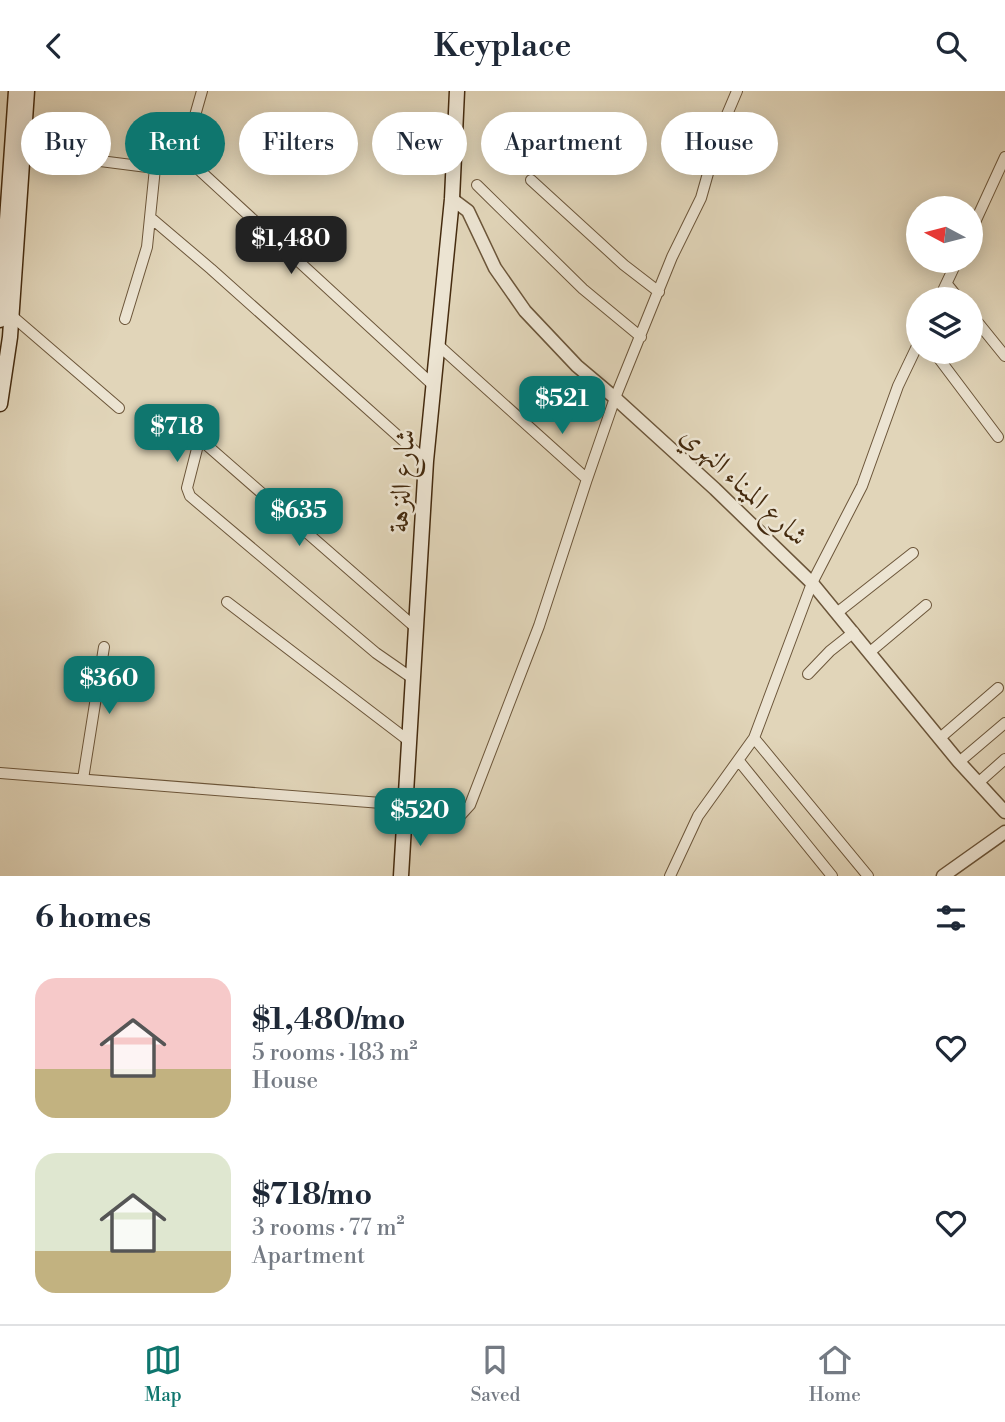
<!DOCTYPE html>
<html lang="en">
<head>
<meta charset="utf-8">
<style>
  :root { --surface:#fff; --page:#f2f2f3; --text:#1f2937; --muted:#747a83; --line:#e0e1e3; --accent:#0f766e }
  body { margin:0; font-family:"Libre Bodoni",Amiri,serif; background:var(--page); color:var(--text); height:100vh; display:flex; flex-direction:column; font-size:26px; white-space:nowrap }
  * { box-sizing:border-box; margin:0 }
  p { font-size:23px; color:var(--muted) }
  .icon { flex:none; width:38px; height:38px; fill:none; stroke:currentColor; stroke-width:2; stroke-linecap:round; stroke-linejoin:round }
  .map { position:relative; height:785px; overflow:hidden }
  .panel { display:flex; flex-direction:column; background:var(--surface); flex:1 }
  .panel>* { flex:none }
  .top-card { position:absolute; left:21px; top:21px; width:964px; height:63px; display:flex; gap:14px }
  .needle { width:46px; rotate:277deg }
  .tools { position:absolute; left:906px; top:105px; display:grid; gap:14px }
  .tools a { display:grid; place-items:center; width:77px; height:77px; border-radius:50%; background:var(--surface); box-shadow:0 4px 18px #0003; font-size:35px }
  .price { position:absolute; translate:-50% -60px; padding:0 16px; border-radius:14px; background:var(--accent); color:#fff; font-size:23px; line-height:46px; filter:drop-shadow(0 2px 4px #0008) }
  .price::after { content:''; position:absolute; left:50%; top:42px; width:21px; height:16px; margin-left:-10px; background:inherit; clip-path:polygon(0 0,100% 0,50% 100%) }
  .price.on { background:#222; color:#fff }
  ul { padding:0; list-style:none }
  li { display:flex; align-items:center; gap:21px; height:175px; padding:0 35px }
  li span { display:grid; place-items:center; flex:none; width:196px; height:140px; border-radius:21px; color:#555 }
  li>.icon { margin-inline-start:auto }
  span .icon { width:84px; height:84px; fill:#fffc; stroke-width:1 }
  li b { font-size:30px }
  h2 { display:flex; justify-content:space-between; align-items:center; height:84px; padding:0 35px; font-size:30px }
  .tag { padding:0 24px; border-radius:32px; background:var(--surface); box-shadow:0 4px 18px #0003; font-size:24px; line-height:63px }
  .tag.on { background:var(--accent); color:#fff }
  header { display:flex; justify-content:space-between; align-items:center; height:91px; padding:0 35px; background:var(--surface); font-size:32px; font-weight:600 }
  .tabs { display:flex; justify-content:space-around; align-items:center; height:98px; border-top:2px solid var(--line); background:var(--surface); font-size:19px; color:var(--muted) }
  .tabs a { display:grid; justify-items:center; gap:4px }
  .tabs .on { color:var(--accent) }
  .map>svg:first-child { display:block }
</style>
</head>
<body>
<header><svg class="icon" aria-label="back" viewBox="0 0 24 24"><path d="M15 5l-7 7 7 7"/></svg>Keyplace<svg class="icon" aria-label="search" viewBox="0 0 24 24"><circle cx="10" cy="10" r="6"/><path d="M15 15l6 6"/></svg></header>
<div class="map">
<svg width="1005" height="785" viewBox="0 0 1005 785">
  <rect width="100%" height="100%" fill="#e1d5b9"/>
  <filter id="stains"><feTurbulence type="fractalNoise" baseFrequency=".00286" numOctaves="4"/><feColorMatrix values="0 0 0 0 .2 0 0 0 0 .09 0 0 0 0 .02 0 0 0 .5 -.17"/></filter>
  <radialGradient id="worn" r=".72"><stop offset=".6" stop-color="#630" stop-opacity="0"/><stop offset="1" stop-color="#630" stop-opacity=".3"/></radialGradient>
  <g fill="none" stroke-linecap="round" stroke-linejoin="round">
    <g stroke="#6c563a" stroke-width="12">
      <path id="minor" d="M171 53 433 294
        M22 60 155 77
        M531 89 624 174 659 201
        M477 94 583 198 641 246
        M151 127 211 178 426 370
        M971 140 1005 66
        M947 193 959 208
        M939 208 957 170
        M971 223 1005 265
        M11 224 119 317
        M125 228 147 156 155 77 158 67 194 28 202 0
        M437 253 587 388 615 307 672 166 701 107 720 40 737 0
        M934 261 998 346
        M227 511 409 650
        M838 521 913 462
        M870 561 926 514
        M808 583 830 560 854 541
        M412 587 376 562 190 405 187 397 199 350H202L416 537
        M754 647 868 785
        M940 647 998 597
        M739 670 832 785
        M959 671 1005 632
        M0 682 394 713 405 709
        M83 688 104 556
        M978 692 1005 668
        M405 727 436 736 460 725 470 714 539 535 587 388
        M670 785 698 725 754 647 812 492 862 395 898 295 919 251"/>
    </g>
    <g stroke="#6c563a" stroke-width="15">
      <path id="tertiary" d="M452 108 468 120 495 177 525 220 577 275 615 307 715 398 812 492 959 671 1005 721
        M943 785 1005 741"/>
    </g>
    <g stroke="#452b0f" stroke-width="17">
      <path id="secondary" d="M0 229 16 0
        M0 313 10 246 27 0
        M401 785 426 370 452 108 457 0"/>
    </g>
    <use href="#minor" stroke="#ece4d2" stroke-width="10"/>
    <use href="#tertiary" stroke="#ece4d2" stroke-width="12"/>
    <use href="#secondary" stroke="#ece4d2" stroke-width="14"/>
  </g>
  <g text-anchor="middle" stroke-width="5" stroke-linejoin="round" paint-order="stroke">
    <g font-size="28" fill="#452b0f" stroke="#ece4d2">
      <text transform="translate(401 390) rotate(-86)" y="10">شارع النزهة</text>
      <text transform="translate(745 394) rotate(43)" y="10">شارع الميناء النهري</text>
    </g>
  </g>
  <rect width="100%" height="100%" filter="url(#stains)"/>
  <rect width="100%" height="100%" fill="url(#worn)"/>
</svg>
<div class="tools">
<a><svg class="needle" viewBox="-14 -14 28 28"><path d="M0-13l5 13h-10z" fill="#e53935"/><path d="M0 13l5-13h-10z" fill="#747a83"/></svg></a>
<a><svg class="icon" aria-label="layers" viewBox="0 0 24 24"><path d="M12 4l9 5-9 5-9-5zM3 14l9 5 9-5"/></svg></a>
</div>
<b class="price on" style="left:291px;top:185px">$1,480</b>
<b class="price" style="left:562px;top:345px">$521</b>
<b class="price" style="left:177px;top:373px">$718</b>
<b class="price" style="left:299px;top:457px">$635</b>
<b class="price" style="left:109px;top:625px">$360</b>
<b class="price" style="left:420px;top:757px">$520</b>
<div class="top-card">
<a class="tag">Buy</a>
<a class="tag on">Rent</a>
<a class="tag">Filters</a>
<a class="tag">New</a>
<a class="tag">Apartment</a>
<a class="tag">House</a>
</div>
</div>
<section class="panel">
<h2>6 homes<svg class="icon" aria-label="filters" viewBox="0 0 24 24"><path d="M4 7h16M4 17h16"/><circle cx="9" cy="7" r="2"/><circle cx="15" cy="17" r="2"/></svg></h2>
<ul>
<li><span style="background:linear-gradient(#f6c9c9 65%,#c2b280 0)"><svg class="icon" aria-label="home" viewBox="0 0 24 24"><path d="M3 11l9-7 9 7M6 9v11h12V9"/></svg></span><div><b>$1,480/mo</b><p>5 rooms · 183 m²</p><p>House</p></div><svg class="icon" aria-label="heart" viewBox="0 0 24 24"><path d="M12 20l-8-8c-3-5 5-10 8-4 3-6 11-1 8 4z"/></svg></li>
<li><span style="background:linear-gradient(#dfe7d0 70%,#c2b280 0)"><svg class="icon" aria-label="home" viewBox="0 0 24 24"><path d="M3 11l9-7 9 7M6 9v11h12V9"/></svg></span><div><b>$718/mo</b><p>3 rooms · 77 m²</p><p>Apartment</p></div><svg class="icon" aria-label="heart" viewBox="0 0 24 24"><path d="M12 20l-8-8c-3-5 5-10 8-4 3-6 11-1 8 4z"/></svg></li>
</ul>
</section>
<nav class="tabs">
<a class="on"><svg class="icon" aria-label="map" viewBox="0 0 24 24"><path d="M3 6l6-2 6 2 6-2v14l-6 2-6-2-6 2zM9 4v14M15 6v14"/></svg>Map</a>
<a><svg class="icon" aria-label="saved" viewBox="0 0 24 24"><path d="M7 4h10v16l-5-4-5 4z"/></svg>Saved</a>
<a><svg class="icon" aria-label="home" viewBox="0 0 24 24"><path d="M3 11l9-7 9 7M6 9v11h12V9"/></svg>Home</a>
</nav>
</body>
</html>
